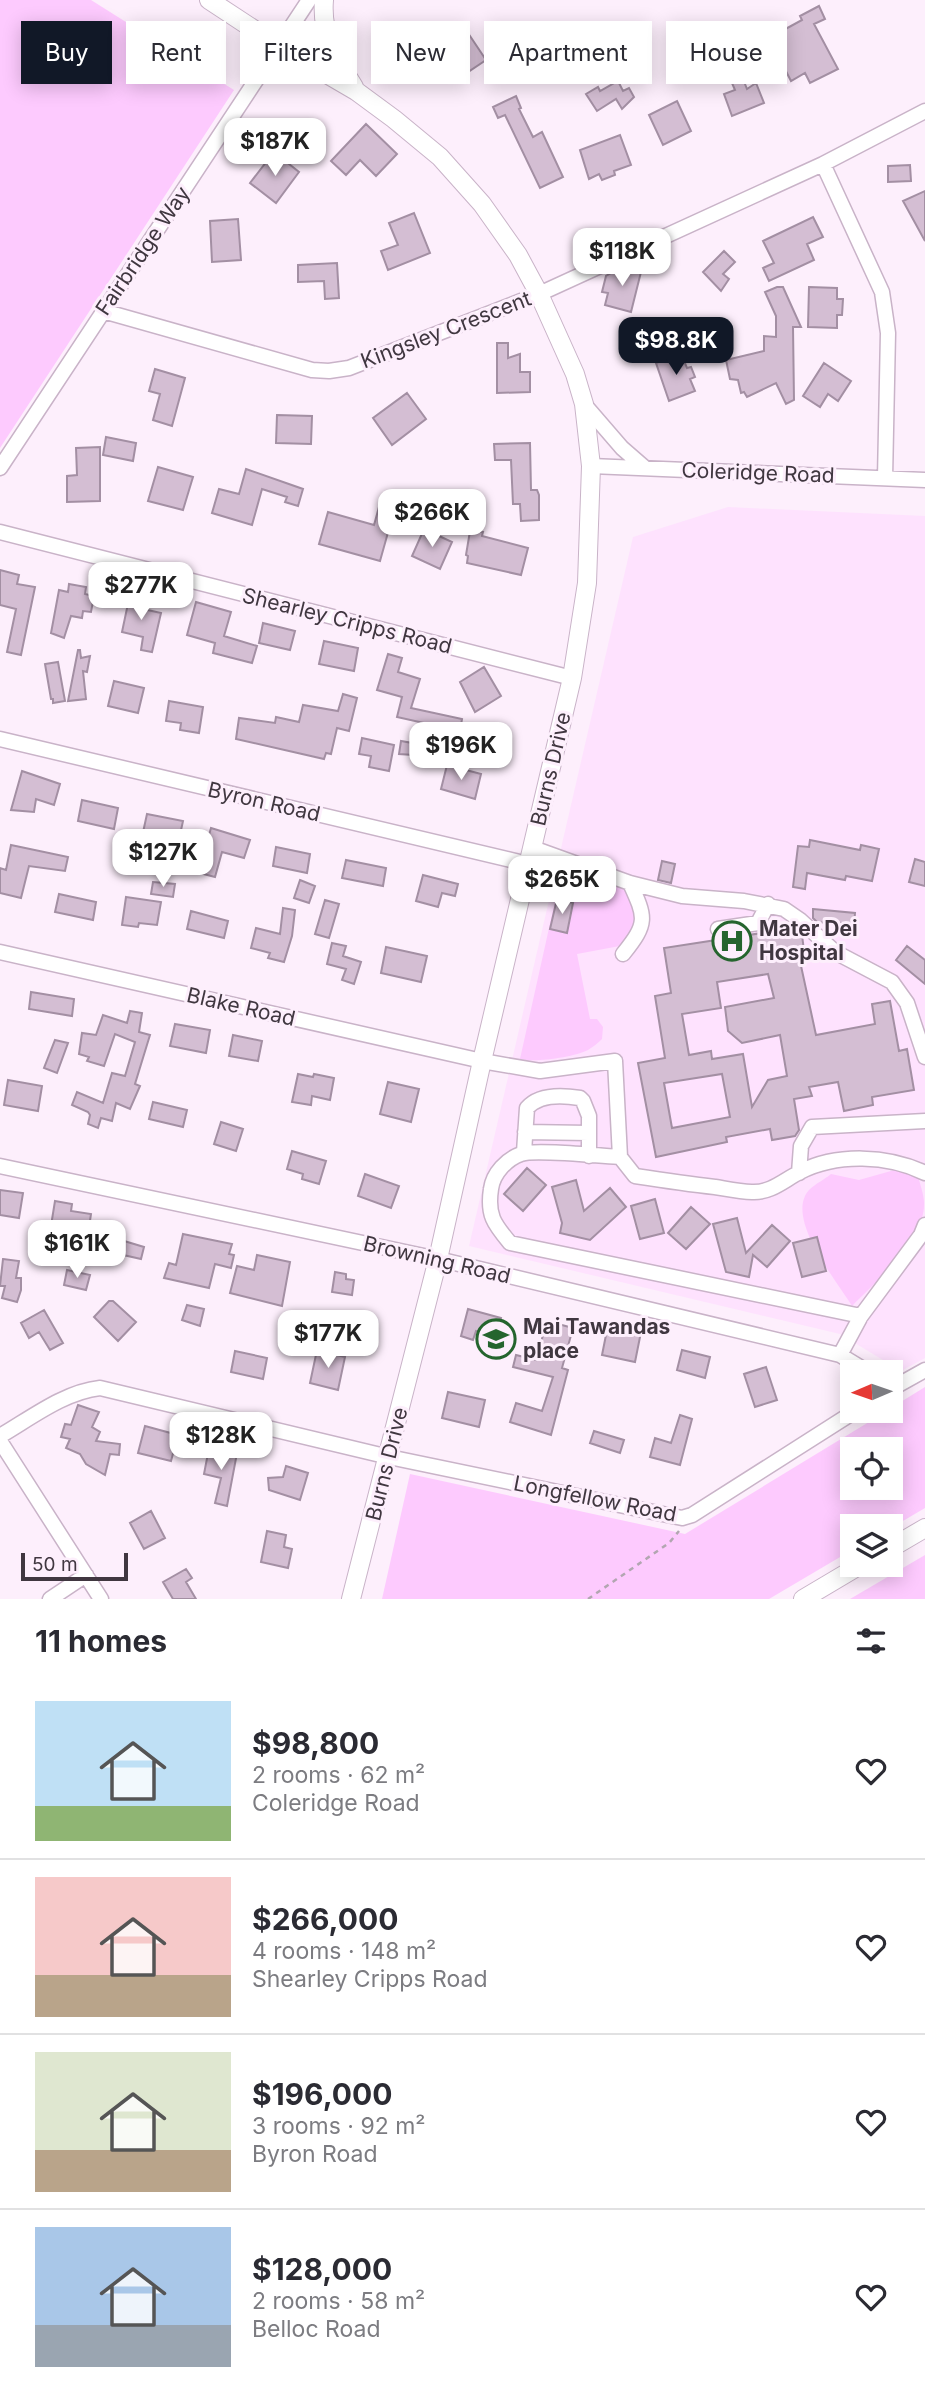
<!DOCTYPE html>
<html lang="en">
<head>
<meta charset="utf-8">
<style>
  :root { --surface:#fff; --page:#f2f2f3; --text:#2b2b33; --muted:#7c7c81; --line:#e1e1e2; --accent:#111827 }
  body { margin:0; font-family:Inter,sans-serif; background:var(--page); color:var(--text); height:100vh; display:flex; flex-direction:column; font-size:26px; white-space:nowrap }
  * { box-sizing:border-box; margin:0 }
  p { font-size:23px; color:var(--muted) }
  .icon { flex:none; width:38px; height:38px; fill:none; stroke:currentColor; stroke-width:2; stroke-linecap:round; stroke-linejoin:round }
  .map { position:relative; height:1599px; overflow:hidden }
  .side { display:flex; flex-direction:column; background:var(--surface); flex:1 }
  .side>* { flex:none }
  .top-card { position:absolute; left:21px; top:21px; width:884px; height:63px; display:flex; gap:14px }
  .needle { width:46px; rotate:268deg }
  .buttons { position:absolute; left:840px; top:1360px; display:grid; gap:14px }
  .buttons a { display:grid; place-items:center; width:63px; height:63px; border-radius:0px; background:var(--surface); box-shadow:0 4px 18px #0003; font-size:35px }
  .scale { position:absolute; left:21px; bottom:18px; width:107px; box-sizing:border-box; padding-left:7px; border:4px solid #403740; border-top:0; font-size:19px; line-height:24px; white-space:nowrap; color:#403740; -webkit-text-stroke:5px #fdeffc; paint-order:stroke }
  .price { position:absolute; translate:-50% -60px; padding:0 16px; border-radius:14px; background:#fff; color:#222; font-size:23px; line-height:46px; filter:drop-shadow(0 2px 4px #0008) }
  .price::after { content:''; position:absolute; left:50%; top:42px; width:21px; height:16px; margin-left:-10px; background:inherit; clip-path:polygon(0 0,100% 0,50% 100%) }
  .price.active { background:var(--accent); color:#fff }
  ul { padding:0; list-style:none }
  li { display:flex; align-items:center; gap:21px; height:175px; padding:0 35px }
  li+li { border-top:2px solid var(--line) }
  li span { display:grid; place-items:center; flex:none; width:196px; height:140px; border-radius:0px; color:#555 }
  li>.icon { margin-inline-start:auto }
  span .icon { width:84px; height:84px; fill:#fffc; stroke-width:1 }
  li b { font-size:30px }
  h2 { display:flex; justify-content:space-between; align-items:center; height:84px; padding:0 35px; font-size:30px }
  .chip { padding:0 24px; border-radius:0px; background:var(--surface); box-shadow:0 4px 18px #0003; font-size:24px; line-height:63px }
  .chip.active { background:var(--accent); color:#fff }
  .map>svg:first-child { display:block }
</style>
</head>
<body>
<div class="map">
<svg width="925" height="1599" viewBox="0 0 925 1599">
  <rect width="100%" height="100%" fill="#fdeffc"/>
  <path fill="#fee2fe" d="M728 507 925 516V1358L901 1371 840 1334 469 1246 633 537Z"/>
  <path fill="#fdcafe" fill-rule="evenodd" d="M0 0H91L234 90 0 448Z
    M563 865 625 888 634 906 638 922 625 945 577 954 590 1019H597L603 1027 602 1039C598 1043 593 1047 588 1050 574 1057 535 1063 520 1059Z
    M898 1169 918 1176C920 1184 924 1195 924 1203 925 1241 877 1280 852 1306 837 1281 784 1218 809 1190 815 1184 825 1179 831 1174L859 1180Z
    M925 1387V1508L891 1528V1526H852V1550L769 1599H382L410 1474 685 1534 887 1411 891 1410V1408ZM852 1449H891V1488H852Z
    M925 1555V1599H850Z"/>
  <path fill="#d4bed3" stroke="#a38fa3" stroke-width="2" fill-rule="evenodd" d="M819 6 825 19 814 24 838 69 810 83 805 73 791 81 769 38 802 20 800 16Z
    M466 30 486 60 468 72 448 43Z
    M743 79 747 89 756 83 764 103 732 116 724 94 735 90 732 83Z
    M618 81 623 91 629 88 634 97 622 109 616 99 597 111 586 94 598 87 600 91Z
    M516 96 521 108 519 109 533 137 542 132 563 177 540 188 505 115 498 118 493 107Z
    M677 101 691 131 663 145 649 115Z
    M366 124 397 154 376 176 360 160 346 175 331 161Z
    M620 135 631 165 614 171 615 175 602 180 599 174 589 179 580 150Z
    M274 152 299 172 276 203 250 183Z
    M910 165 911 181 888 182V166Z
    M925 191V241L903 201Z
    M414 213 430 253 388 270 381 251 398 245 389 223Z
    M813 217 823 237 807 244 814 260 769 281 763 268 774 263 763 241Z
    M238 219 241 260 212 262 210 221Z
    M724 251 735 262 723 274 729 279 721 291 703 272Z
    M337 263 339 298 325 299 324 281 298 282V265Z
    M621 267 641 272 631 312 605 305 608 293 602 292 606 276Z
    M777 287H783L801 327H793L794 400 786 404 776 383 747 397 744 392 741 393 738 380 730 379 726 360 764 351V336L776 337V316L765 292Z
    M809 287 837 288V299H843L842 315H837V328L808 327Z
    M497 343H508V358L520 354V372H530V392L497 393Z
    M681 353 687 368 691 367 695 377 690 379 695 391 669 401 656 363Z
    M824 363 851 381 838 401 828 394 820 407 803 396Z
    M155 369 185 378 172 426 153 420 160 394 149 391Z
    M407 393 426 419 392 445 373 418Z
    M277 415 312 416 311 444 276 443Z
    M106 437 136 443 133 461 103 455Z
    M530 443 531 490H537L539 495V520L521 521 520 504H513L511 460H495L494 444Z
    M100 447V501L67 502V476L77 475 76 448Z
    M158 467 193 477 183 510 148 501Z
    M246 469 303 489 298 506 285 502 287 497 262 489 252 525 212 513 219 489 239 494Z
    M379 507 394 511 380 561 319 544 328 512 374 525Z
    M424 529 452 542 440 569 412 556Z
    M470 531 483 532 482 536 528 548 521 575 467 563 468 556 466 555Z
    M0 570 19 575 17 584 35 587 21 655 7 652 16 609 0 605Z
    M69 584 86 587 85 594 94 596 91 612 83 611 82 618 71 616 64 638 51 633 59 590 68 592Z
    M130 594 146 598 143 609 161 613 152 652 141 650 143 637 122 632Z
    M196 602 231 612 224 636 257 646 252 663 213 653 215 643 187 635Z
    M263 623 295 631 290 650 259 643Z
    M324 641 358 648 354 671 319 664Z
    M78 650H80L81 658 90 656 87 672 83 671 86 699 68 701Z
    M388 654 402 658 398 672 420 679 411 708 462 719 460 731 447 729 439 762 414 755 399 754 401 741 429 746 433 725 397 717 402 697 377 690Z
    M58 662 65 701 53 703V699H51L45 664Z
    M484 667 501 696 475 712 460 682Z
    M114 681 144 688 138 713 108 706Z
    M343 694 357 698 349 731 337 728 331 754 326 753 324 759 236 739 239 718 275 723 276 717 299 722 303 705 338 711Z
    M169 701 203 707 199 733 180 730 181 723 166 721Z
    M362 738 394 745 389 771 369 767 371 756 359 754Z
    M447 765 481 774 475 799 441 789Z
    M22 771 60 784 54 805 36 799 34 812 11 810Z
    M82 800 118 808 114 829 78 821Z
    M147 814 183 821 178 844 142 837Z
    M211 828 250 840 244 858 222 852 215 877 192 871 198 851 204 852Z
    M810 840 860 850 861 845 879 849 872 881 846 876 845 880 807 873 805 889 793 887 798 846 809 847Z
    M11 845 68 857 65 871 29 866 21 898 0 893V868L6 870Z
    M276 847 310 854 307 873 273 866Z
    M915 859 925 862V886L909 882Z
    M346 860 386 868 383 886 342 878Z
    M662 861 675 864 671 883 658 880Z
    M423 875 458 884 455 896 442 893 438 907 416 901Z
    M300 880 315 886 309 903 294 898Z
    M153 882 175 884 173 897 151 894Z
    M59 894 96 902 93 920 55 912Z
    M126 897 161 902 157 925 139 923 138 927 122 925Z
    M557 899 573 903 567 933 550 929Z
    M325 900 339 904 329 938 315 934Z
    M283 908 295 910 292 936 284 962 268 958 270 953 251 948 256 928 280 934Z
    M813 909 855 913 854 925 829 921 828 923 817 922 813 918Z
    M191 911 228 921 224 938 187 929Z
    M794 928 802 935 804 951 798 952 816 1035 875 1024 872 1004 890 1001 899 1051 907 1049 914 1090 872 1097 873 1105 844 1111 838 1082 809 1087 812 1096 794 1099 799 1130 795 1136 772 1140 770 1129 726 1137 727 1142 656 1157 638 1063 665 1058 655 996 671 993 664 948ZM768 974 774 998 725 1007 728 1031 742 1043 780 1035 787 1076 768 1080 752 1107 743 1054 712 1059 711 1051 689 1055 682 1014 721 1008 717 982ZM722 1074 730 1117 672 1128 664 1083Z
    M332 943 346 946 343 956 361 962 354 984 342 980 346 969 327 964Z
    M907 946 925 960V984L896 960Z
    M386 947 427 956 421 982 381 973Z
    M31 992 74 999 72 1016 29 1009Z
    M130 1011 142 1013 139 1032 150 1035 135 1084 140 1086 130 1109 116 1103 112 1121 101 1118 98 1128 88 1124 90 1115 88 1112 72 1105 77 1092 103 1103 112 1073 125 1076 135 1042 115 1034 104 1066 87 1061 89 1057 79 1054 82 1033 96 1035 103 1015 127 1023Z
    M175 1024 210 1030 206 1053 170 1046Z
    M233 1035 262 1041 258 1061 229 1056Z
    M55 1040 68 1043 57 1073 44 1068Z
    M298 1074 313 1077 314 1074 334 1078 330 1100 312 1096 311 1105 292 1102Z
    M8 1080 42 1086 38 1111 4 1105Z
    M388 1082 419 1089 411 1122 380 1114Z
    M153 1102 187 1110 183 1127 149 1119Z
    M221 1122 243 1129 236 1151 214 1144Z
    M292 1151 326 1161 319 1184 302 1179 303 1174 287 1169Z
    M527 1168 546 1185 523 1211 504 1194Z
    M365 1174 399 1186 391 1208 358 1196Z
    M576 1180 584 1211 610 1188 626 1207 590 1240 560 1233 562 1223 552 1187Z
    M0 1190 23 1193 19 1218 0 1215Z
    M655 1199 664 1233 640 1239 631 1206Z
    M55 1201 72 1204 71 1211 91 1214 88 1234 69 1231V1235L50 1232Z
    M691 1207 710 1224 686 1249 668 1233Z
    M737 1218 746 1253 772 1225 790 1241 767 1267 753 1255 749 1277 726 1272 713 1224Z
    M101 1234 144 1247 141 1259 110 1252 109 1255 97 1252Z
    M183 1234 232 1244 229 1254 234 1255 231 1268 215 1264 209 1288 164 1278 169 1263 176 1265Z
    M817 1237 826 1271 802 1277 793 1243Z
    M38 1240 55 1244 52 1258 35 1255Z
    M257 1255 290 1262 282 1306 230 1293 237 1266 254 1270Z
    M3 1259 19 1261 16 1278H21V1290L17 1302 2 1298 5 1286H0Z
    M67 1270 90 1275 86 1290 64 1285Z
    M335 1272 346 1274V1279L354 1280 352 1295 332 1292Z
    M109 1301H113L136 1322 118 1341 94 1317Z
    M187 1305 204 1309 200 1326 182 1320Z
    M468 1309 501 1318 496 1337 476 1331 473 1340 461 1336Z
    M44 1310 63 1343 50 1350 39 1332 29 1338 21 1323Z
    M547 1321 573 1328 562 1368 568 1370 551 1435 510 1422 516 1403 542 1411 553 1377 513 1367 516 1355 536 1360Z
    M608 1325 641 1332 635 1362 602 1355Z
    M294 1326 317 1330 315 1345 292 1340Z
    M317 1350 345 1357 338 1390 310 1383Z
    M682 1350 710 1357 705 1378 677 1370Z
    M235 1351 267 1358 263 1379 231 1372Z
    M766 1367 777 1400 755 1407 744 1374Z
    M448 1392 485 1400 479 1427 442 1418Z
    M78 1405 99 1412 92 1427 100 1432 96 1441 120 1444 119 1455 110 1454 105 1475 86 1464 80 1454 66 1448 70 1439 61 1437 65 1424 71 1425Z
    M680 1415 692 1419 680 1465 650 1457 655 1438 671 1443Z
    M145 1426 178 1435 171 1461 138 1453Z
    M594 1431 624 1440 620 1453 590 1443Z
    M209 1448 237 1453 227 1506 215 1503 221 1478 204 1474Z
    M286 1466 308 1473 300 1500 269 1490 268 1478 283 1477Z
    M151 1511 165 1538 144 1549 130 1523Z
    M267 1531 286 1535 284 1547 292 1549 288 1568 261 1562Z
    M186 1569 192 1578 186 1582 196 1599H173L163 1582Z"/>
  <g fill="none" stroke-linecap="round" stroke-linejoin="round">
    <g stroke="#c9b3c8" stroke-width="17">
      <path id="minor" d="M823 164 882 292 888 333 885 478
        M103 311 312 370 329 371 349 368 539 294 823 164 925 111
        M584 404 622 448 645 468
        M591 466 925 480
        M0 468 309 0
        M0 532 572 678
        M0 739 528 864
        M533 848 630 883 682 896 744 901 784 909 800 920 835 952 892 982 907 1003 925 1057
        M718 929 758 923 768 904
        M0 952 482 1061 540 1071 615 1061 620 1157 635 1176C661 1180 688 1184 715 1187 727 1189 740 1192 752 1192 771 1193 784 1180 800 1172 837 1153 888 1155 925 1173
        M623 954C648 923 646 918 630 883
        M525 1132 589 1133
        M524 1152 527 1108C539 1094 562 1095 580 1098L583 1101 589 1116V1156
        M620 1157C602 1156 534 1149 521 1154 507 1159 493 1173 491 1189 487 1215 494 1224 510 1243L861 1316
        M0 1166 438 1259 840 1355 868 1372
        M799 1173 801 1146 812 1127 925 1121
        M840 1355 861 1316 921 1235 925 1225
        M891 1389 925 1370
        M0 1436C31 1418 64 1392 100 1388L389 1457 682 1518 692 1515 857 1410
        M0 1441 101 1599
        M50 1599 86 1575"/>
    </g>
    <g stroke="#c9b3c8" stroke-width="20">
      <path id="major" d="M209 0 279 46 356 91 394 119 440 157 482 204 518 255 539 294 575 374 584 404 591 466 587 583 572 678 482 1061 438 1259 351 1599
        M324 0C321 35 336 58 354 87
        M891 1548 925 1528
        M803 1599 862 1564"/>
    </g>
    <path stroke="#b2a6b1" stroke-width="2.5" stroke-dasharray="5 5" stroke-linecap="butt" d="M588 1599 669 1543 679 1531"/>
    <use href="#minor" stroke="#fff" stroke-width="14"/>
    <use href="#major" stroke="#fff" stroke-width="18"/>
  </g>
  <defs>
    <g id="hospital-ring" transform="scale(2.0125)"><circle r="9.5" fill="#fdeffc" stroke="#25652e" stroke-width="1.5"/><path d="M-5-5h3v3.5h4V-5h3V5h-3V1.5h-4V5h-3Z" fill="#25652e"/></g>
    <g id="school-ring" transform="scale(2.0125)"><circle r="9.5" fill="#fdeffc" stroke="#25652e" stroke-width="1.5"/><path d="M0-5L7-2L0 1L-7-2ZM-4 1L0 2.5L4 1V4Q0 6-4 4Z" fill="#25652e"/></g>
  </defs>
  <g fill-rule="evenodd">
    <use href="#hospital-ring" x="732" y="941"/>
    <use href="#school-ring" x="496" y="1339"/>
  </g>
  <g text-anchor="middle" stroke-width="6" stroke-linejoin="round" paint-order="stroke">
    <g font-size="21" fill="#403740" stroke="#fdeffc">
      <text transform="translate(143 251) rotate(-56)" y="7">Fairbridge Way</text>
      <text transform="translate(446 330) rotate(-21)" y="7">Kingsley Crescent</text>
      <text transform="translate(758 473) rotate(2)" y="7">Coleridge Road</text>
      <text transform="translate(347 621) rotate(14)" y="7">Shearley Cripps Road</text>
      <text transform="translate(551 769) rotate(-77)" y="7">Burns Drive</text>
      <text transform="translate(264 802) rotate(13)" y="7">Byron Road</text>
      <text transform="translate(241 1007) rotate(13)" y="7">Blake Road</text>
      <text transform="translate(437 1260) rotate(13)" y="7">Browning Road</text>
      <text transform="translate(387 1464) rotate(-76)" y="7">Burns Drive</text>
      <text transform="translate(595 1499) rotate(11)" y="7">Longfellow Road</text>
    </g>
    <g font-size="21" font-weight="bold" fill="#403740" stroke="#fdeffc" text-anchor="start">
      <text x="759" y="936">Mater Dei<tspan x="759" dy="24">Hospital</tspan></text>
      <text x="523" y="1334">Mai Tawandas<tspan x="523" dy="24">place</tspan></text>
    </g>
  </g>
</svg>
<div class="buttons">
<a><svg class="needle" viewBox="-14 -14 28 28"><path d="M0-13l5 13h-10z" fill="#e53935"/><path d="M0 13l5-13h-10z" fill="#7c7c81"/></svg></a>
<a><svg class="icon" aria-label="locate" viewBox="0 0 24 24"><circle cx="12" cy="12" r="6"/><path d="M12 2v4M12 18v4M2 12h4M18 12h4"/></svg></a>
<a><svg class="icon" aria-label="layers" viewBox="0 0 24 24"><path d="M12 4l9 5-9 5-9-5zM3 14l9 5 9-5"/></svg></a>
</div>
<div class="scale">50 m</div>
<b class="price" style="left:275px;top:178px">$187K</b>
<b class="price" style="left:622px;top:288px">$118K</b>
<b class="price active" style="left:676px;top:377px">$98.8K</b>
<b class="price" style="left:432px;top:549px">$266K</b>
<b class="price" style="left:141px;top:622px">$277K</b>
<b class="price" style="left:461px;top:782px">$196K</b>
<b class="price" style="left:163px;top:889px">$127K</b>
<b class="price" style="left:562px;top:916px">$265K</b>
<b class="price" style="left:77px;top:1280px">$161K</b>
<b class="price" style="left:328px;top:1370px">$177K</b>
<b class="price" style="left:221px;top:1472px">$128K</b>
<div class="top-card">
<a class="chip active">Buy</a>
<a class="chip">Rent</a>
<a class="chip">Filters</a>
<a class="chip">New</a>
<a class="chip">Apartment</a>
<a class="chip">House</a>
</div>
</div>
<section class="side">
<h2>11 homes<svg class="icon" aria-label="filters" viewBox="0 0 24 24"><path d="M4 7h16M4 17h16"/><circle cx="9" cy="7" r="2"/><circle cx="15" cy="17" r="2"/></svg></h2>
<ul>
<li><span style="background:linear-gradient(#bfe0f5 75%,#8fb573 0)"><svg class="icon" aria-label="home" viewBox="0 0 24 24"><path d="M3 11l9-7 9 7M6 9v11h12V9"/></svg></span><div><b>$98,800</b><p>2 rooms · 62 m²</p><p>Coleridge Road</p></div><svg class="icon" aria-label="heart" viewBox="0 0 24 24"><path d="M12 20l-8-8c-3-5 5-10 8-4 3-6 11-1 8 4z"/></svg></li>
<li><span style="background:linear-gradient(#f6c9c9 70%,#b9a48a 0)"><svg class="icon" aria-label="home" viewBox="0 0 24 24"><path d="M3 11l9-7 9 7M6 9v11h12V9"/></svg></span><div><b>$266,000</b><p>4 rooms · 148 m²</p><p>Shearley Cripps Road</p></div><svg class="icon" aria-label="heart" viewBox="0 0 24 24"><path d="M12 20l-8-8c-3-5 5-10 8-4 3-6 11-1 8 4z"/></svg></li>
<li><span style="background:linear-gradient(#dfe7d0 70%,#b9a48a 0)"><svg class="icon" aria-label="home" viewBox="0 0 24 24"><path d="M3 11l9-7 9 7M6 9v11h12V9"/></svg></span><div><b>$196,000</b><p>3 rooms · 92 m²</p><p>Byron Road</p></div><svg class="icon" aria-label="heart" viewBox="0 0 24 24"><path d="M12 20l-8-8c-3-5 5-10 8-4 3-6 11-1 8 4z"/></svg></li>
<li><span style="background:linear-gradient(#a9c7e8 70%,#9aa5b1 0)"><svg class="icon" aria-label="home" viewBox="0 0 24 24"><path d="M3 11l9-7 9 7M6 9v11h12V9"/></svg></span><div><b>$128,000</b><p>2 rooms · 58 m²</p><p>Belloc Road</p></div><svg class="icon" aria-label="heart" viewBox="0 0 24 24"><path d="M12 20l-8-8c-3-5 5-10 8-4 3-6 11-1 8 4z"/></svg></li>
</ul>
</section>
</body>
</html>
